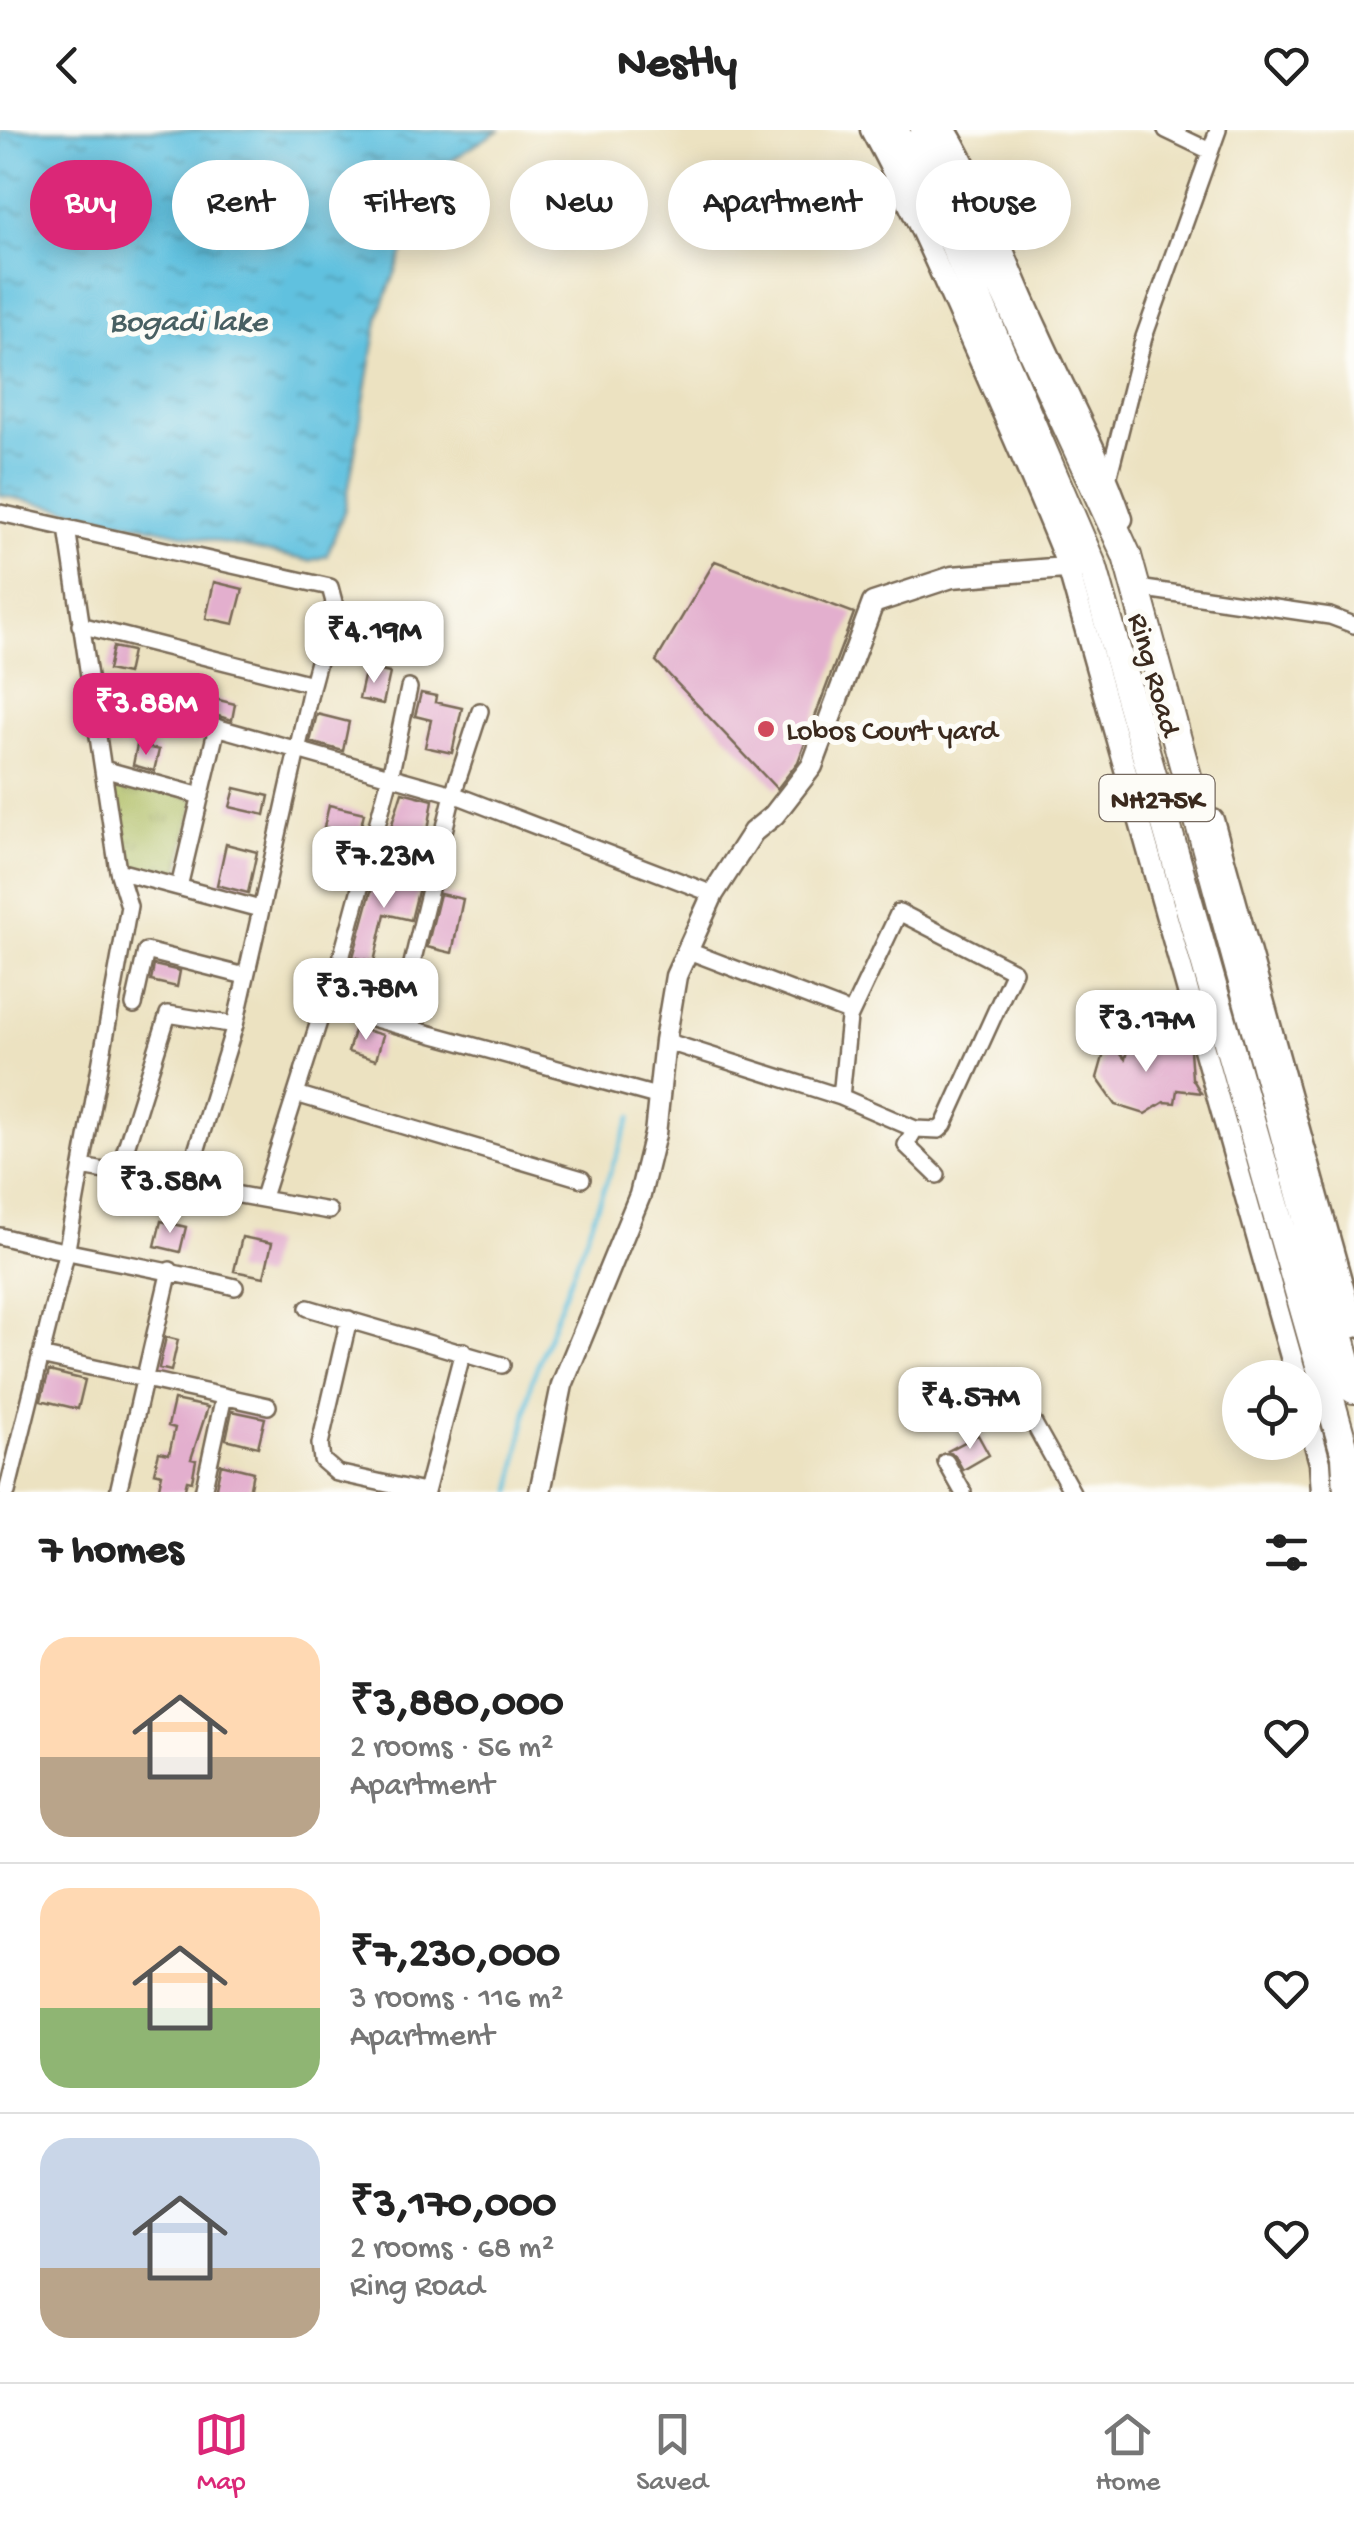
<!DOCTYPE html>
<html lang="en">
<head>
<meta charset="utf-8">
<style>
  :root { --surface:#fff; --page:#f6f6f6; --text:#222; --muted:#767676; --line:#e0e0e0; --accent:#db2777 }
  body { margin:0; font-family:"Gochi Hand",sans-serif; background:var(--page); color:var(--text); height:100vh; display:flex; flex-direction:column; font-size:38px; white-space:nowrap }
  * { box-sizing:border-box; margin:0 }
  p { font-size:32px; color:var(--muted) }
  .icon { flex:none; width:55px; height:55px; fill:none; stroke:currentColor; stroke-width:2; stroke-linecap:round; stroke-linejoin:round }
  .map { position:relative; height:1362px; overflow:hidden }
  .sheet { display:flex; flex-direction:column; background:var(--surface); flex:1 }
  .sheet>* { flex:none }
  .top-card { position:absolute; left:30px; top:30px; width:1295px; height:90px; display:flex; gap:20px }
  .fabs { position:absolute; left:1222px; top:1230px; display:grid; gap:20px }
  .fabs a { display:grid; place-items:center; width:100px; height:100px; border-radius:50%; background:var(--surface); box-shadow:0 5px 25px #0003; font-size:50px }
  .price { position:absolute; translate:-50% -85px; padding:0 22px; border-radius:20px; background:#fff; color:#222; font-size:32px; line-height:65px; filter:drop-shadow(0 2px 5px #0008) }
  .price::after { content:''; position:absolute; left:50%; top:60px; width:30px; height:22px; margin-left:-15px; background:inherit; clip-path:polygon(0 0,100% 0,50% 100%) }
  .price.on { background:var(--accent); color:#fff }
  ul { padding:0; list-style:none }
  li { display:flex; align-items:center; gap:30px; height:250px; padding:0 40px }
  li+li { border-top:2px solid var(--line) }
  li span { display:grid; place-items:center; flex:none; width:280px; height:200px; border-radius:30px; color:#555 }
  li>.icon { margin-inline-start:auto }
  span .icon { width:120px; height:120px; fill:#fffc; stroke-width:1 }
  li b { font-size:42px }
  h2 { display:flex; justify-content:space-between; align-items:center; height:120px; padding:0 40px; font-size:42px }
  .pill { padding:0 35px; border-radius:45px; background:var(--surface); box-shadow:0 5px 25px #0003; font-size:35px; line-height:90px }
  .pill.on { background:var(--accent); color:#fff }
  header { display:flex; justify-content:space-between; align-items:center; height:130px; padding:0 40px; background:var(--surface); font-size:45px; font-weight:700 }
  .menu { display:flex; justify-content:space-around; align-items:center; height:140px; border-top:2px solid var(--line); background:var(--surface); font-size:28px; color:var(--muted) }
  .menu a { display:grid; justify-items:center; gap:5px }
  .menu .on { color:var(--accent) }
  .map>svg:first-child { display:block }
</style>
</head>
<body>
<header><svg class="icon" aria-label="back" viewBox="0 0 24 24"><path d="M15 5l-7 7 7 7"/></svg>Nestly<svg class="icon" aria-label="heart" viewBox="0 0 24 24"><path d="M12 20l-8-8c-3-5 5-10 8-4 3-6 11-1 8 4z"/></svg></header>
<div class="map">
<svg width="1354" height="1362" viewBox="0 0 1354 1362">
  <defs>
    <pattern id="park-tufts" width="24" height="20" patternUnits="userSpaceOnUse" patternTransform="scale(2.5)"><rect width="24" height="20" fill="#acbb5e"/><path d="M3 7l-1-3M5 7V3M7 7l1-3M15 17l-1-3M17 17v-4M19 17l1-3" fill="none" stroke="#8d984d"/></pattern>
    <pattern id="water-ripples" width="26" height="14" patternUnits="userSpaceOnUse" patternTransform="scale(2.5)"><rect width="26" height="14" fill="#61c1df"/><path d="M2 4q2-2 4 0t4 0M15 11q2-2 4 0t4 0" fill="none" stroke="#519db4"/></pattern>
  </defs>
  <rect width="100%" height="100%" fill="#fdfcf7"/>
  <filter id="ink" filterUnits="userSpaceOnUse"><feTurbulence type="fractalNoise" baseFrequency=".01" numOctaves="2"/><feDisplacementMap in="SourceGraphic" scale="20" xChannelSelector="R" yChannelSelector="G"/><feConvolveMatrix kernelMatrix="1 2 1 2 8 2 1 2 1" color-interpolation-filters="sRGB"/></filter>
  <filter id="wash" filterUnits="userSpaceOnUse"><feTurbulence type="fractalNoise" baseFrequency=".0048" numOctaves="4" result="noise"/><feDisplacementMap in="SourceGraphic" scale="40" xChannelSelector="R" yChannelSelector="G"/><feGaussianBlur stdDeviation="2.25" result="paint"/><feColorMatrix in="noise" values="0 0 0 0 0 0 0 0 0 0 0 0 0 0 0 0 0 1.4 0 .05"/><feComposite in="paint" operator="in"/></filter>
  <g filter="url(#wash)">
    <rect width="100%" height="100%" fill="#ece2c1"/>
    <path fill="url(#park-tufts)" stroke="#74723e" stroke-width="2.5" d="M107 645 195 669 177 749 121 735Z"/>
    <path fill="url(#water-ripples)" stroke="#4e767e" stroke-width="2.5" d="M0 0H499L441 37 402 125 379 185 345 379 327 426 309 431 0 365Z"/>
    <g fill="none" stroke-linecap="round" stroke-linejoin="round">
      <path stroke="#61c1df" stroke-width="4" d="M512 1362 531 1253 631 987"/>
    </g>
    <g id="blocks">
      <path fill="#e3afce" d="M715 431 854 483 798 632 777 659 656 531Z
        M214 452 243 459 234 494 206 488Z
        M113 517 132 521 127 544 108 540Z
        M366 538 390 543 383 574 359 569Z
        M162 556 235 574 232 590 159 569Z
        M421 563 436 566 435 572 462 578 452 623 425 617 431 590 415 586Z
        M317 584 349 592 343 621 310 612Z
        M137 615 159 620 154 641 133 635Z
        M235 658 269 666 265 685 230 677Z
        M402 662 433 670 424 725 385 716Z
        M329 675 364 683 359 705 324 697Z
        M226 714 257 722 248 763 217 755Z
        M376 743 420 753 411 790 385 784 374 832 353 827Z
        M440 764 463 769 452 823 427 817Z
        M154 835 180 841 177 857 151 851Z
        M355 897 383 905 376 930 348 922Z
        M1130 908 1190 920 1192 948 1201 963 1177 960 1175 973 1164 972 1145 984 1116 975 1097 948 1108 909 1125 929Z
        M161 1091 186 1097 180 1122 155 1116Z
        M242 1107 272 1113 264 1147 234 1141Z
        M166 1207 178 1210 171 1241 159 1238Z
        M49 1241 85 1250 78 1279 41 1270Z
        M174 1270 208 1277 191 1329 196 1330 192 1351 187 1350 184 1362H158L162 1344 154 1342 159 1322 169 1324 175 1298 168 1296Z
        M232 1281 265 1288 258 1317 226 1309Z
        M978 1305 989 1325 963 1340 955 1326 948 1321Z
        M221 1334 253 1342 249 1362H215Z"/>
    </g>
  </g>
  <g filter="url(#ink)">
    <use href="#blocks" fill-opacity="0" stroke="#796a57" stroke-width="2.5"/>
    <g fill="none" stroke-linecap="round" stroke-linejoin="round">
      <g stroke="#796a57" stroke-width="20">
        <path id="minor" d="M1166 0 1210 21
          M1107 353 1144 207 1218 0
          M0 383 330 457 334 472 312 554 235 895 186 1054
          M67 398 118 741 260 779
          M1145 459 1330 486 1354 495
          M80 495 312 554
          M409 558 390 647 329 873 361 885 660 967
          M92 562 453 664 713 764
          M103 639 201 666
          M179 757 217 597
          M686 820 851 883
          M134 875 146 821 245 846
          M414 899 408 850 453 664 480 581
          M665 911 841 967 915 999 906 1015 937 1045
          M296 964 582 1049
          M841 967 849 888 899 782 1014 841 944 995 939 1000 915 999
          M82 1037 329 1081
          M118 1043 168 884 235 895
          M263 1067 322 882 329 873
          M0 1106C78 1127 157 1137 235 1157
          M308 1178 502 1235
          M349 1189 320 1314 322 1330 337 1343 424 1362
          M40 1226 268 1276
          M1028 1283 1072 1362
          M946 1332 963 1362
          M7 1362 66 1124 129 776 118 741
          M118 1362 170 1140
          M203 1362 224 1266
          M426 1362 463 1221"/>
      </g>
      <g stroke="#796a57" stroke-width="25">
        <path id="tertiary" d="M871 0C911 73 943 148 977 224 1008 295 1040 365 1068 437L1297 1248
          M946 0C984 64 1006 134 1038 201 1066 264 1100 324 1122 389
          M1213 690 1354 1197
          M1305 1277 1320 1333 1322 1362
          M540 1362 562 1255 640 1065 655 1004 665 911 676 846 713 764 753 702 774 685 812 636 873 473 952 447 1077 437"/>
      </g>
      <g stroke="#796a57" stroke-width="32">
        <path id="trunk" d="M894 0 946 95 1093 438 1346 1326 1348 1362
          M925 0 962 68 1127 426 1354 1259"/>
      </g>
      <use href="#minor" stroke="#fff" stroke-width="15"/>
      <use href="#tertiary" stroke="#fff" stroke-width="20"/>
      <use href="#trunk" stroke="#fff" stroke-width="28"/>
    </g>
  </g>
  <circle fill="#d1495b" stroke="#fdfcf7" stroke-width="4" cx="766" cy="599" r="10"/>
  <g text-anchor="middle" stroke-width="10" stroke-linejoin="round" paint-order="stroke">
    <rect fill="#fdfcf7" stroke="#75695f" stroke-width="2.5" x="1099.5" y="645" width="115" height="46" rx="8"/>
    <g font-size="28" font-weight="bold" fill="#3b2a1e">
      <text x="1157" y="678">NH275K</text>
    </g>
    <g font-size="30" fill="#3b2a1e" stroke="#fdfcf7">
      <text transform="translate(1156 544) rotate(74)" y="10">Ring Road</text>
    </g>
    <g font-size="30" fill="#3b2a1e" stroke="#fdfcf7" text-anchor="start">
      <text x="786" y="609">Lobos Court yard</text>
    </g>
    <g font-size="32" font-style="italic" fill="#485f62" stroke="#fdfcf7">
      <text x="188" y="200">Bogadi lake</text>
    </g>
  </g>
</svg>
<div class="fabs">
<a><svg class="icon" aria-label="locate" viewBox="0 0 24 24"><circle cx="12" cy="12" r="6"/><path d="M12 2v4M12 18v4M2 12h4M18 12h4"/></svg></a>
</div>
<b class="price" style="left:374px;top:556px">₹4.19M</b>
<b class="price on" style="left:146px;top:628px">₹3.88M</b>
<b class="price" style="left:384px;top:781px">₹7.23M</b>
<b class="price" style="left:366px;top:913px">₹3.78M</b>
<b class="price" style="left:1146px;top:945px">₹3.17M</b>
<b class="price" style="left:170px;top:1106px">₹3.58M</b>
<b class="price" style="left:970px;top:1322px">₹4.57M</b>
<div class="top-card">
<a class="pill on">Buy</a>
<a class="pill">Rent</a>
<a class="pill">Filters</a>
<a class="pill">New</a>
<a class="pill">Apartment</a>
<a class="pill">House</a>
</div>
</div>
<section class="sheet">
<h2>7 homes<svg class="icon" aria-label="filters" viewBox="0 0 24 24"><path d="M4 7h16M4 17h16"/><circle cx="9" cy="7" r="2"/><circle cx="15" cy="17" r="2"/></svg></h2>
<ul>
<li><span style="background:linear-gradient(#ffd9b3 60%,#b9a48a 0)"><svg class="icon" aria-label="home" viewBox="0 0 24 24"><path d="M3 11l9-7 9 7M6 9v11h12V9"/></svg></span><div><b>₹3,880,000</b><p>2 rooms · 56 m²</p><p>Apartment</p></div><svg class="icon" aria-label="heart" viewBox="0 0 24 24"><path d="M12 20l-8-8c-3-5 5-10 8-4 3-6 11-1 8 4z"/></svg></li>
<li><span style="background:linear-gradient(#ffd9b3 60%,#8fb573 0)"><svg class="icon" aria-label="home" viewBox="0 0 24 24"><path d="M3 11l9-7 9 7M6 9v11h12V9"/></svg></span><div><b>₹7,230,000</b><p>3 rooms · 116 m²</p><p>Apartment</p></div><svg class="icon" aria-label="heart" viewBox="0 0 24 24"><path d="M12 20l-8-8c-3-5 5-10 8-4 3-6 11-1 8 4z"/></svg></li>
<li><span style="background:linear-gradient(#c9d6e8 65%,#b9a48a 0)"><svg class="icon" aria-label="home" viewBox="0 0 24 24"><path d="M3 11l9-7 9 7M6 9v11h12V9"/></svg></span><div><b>₹3,170,000</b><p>2 rooms · 68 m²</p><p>Ring Road</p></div><svg class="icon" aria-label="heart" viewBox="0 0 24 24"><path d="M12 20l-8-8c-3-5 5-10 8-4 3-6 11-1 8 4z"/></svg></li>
</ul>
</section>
<nav class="menu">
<a class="on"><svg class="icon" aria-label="map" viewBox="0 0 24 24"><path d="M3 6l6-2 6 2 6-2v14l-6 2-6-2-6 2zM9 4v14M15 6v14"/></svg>Map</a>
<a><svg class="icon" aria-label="saved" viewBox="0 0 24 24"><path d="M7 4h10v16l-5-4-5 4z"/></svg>Saved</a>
<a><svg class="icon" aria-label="home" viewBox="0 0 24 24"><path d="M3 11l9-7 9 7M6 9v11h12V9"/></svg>Home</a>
</nav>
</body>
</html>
